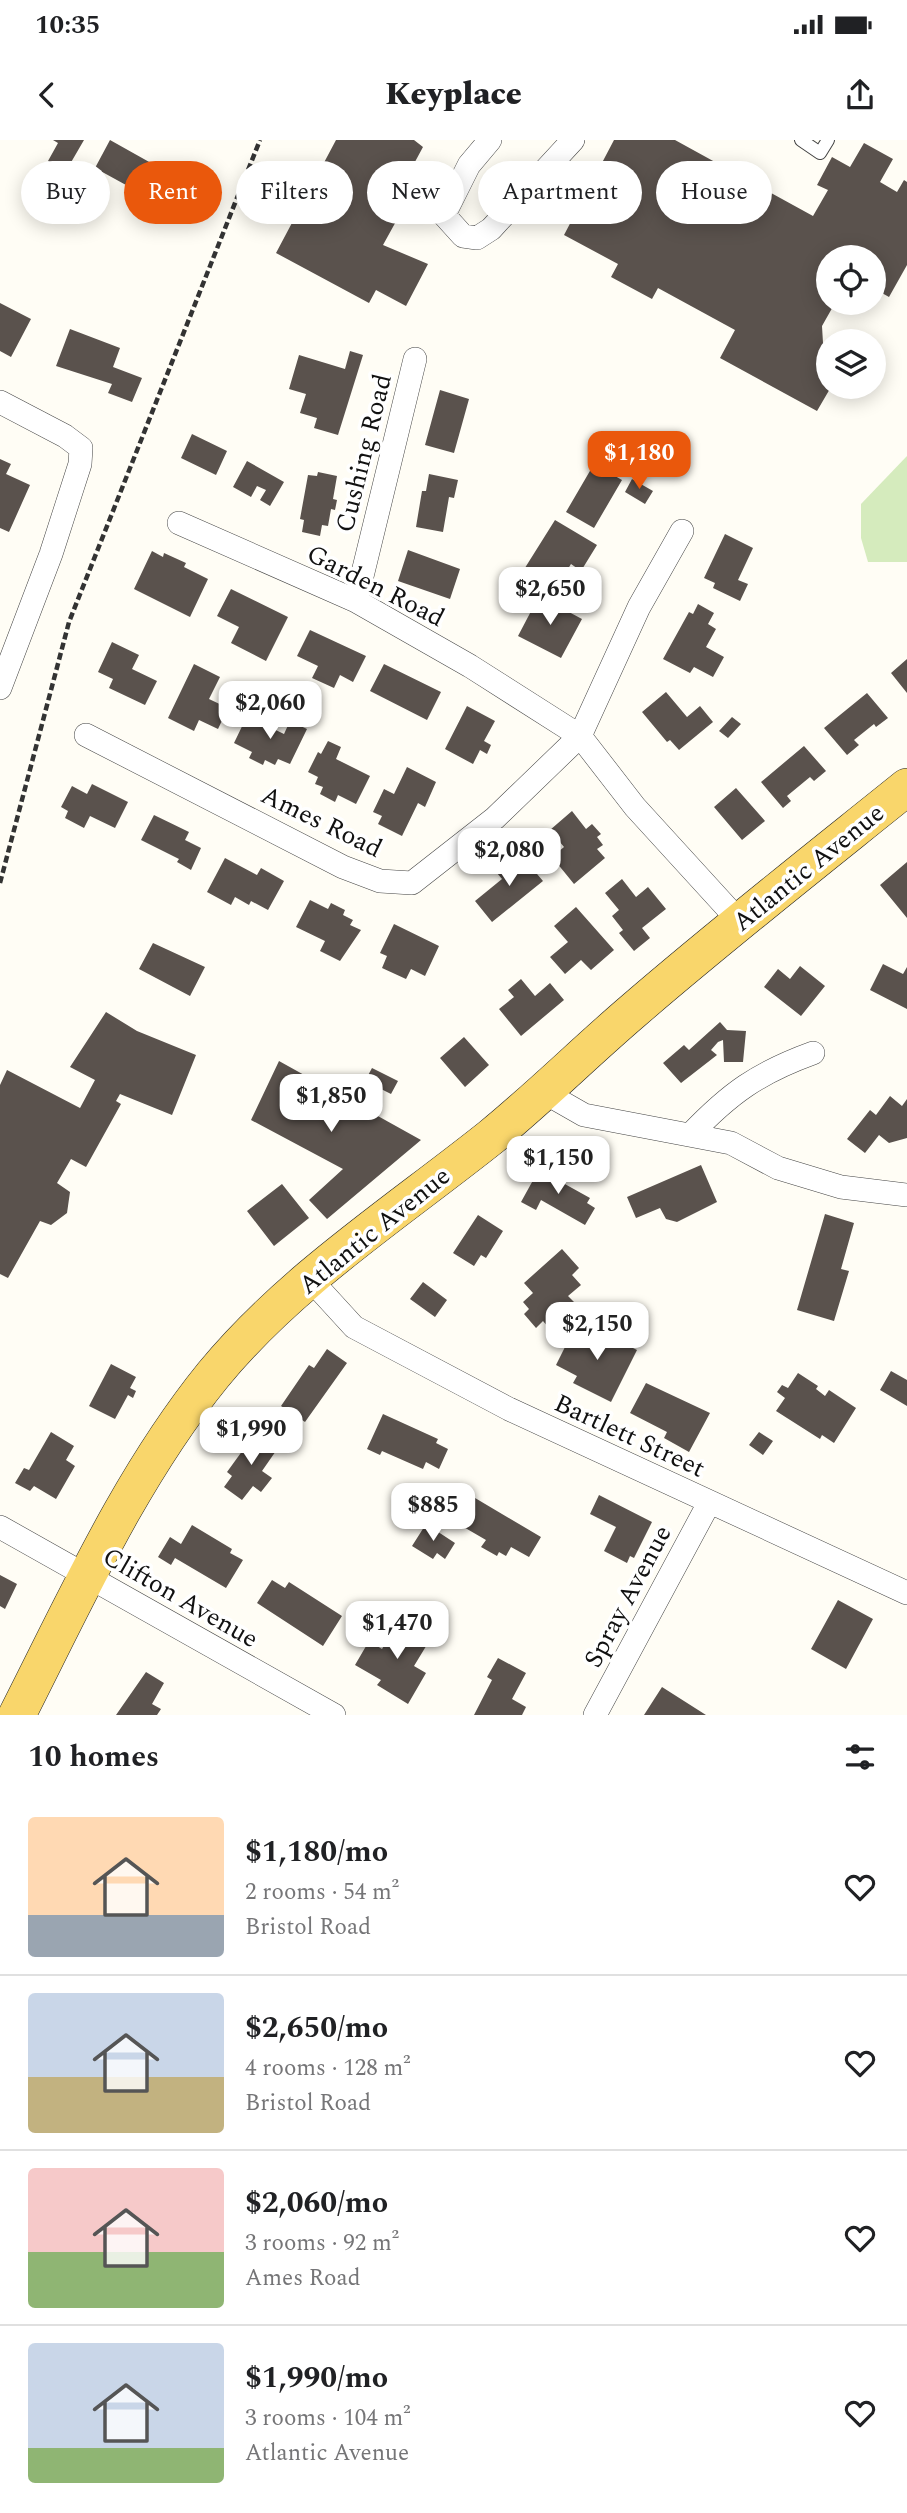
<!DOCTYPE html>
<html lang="en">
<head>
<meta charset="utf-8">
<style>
  :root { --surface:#fff; --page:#f6f6f6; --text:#202124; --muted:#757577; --line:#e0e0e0; --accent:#ea580c }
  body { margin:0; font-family:Spectral,serif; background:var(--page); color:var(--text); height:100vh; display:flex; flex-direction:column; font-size:26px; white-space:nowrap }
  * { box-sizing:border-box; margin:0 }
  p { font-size:23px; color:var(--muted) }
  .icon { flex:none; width:38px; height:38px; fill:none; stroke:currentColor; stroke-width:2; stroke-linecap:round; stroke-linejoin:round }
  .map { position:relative; height:1575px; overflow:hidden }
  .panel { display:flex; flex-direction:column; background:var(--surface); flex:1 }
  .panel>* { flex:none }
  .hud { position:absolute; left:21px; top:21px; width:866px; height:63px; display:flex; gap:14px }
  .tools { position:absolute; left:816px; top:105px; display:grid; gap:14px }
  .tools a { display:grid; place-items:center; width:70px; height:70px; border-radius:50%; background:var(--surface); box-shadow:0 4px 18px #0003; font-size:35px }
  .price { position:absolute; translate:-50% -60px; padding:0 16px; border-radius:14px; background:#fff; color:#222; font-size:23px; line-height:46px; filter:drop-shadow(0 2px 4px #0008) }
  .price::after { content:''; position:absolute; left:50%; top:42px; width:21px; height:16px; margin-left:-10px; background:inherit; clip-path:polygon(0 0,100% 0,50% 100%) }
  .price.on { background:var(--accent); color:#fff }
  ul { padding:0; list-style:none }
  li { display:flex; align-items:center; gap:21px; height:175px; padding:0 28px }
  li+li { border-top:2px solid var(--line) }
  li span { display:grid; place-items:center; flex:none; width:196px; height:140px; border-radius:7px; color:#555 }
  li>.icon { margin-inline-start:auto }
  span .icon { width:84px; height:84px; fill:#fffc; stroke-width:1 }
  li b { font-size:30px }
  h2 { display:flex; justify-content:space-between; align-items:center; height:84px; padding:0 28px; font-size:30px }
  .chip { padding:0 24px; border-radius:32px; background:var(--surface); box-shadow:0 4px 18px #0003; font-size:24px; line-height:63px }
  .chip.on { background:var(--accent); color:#fff }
  .status { display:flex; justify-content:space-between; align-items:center; height:49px; padding:0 35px; background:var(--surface); direction:ltr }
  .status svg { height:19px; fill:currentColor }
  header { display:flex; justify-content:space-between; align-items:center; height:91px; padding:0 28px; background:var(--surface); font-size:32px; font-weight:800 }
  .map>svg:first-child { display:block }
</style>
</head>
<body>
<div class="status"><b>10:35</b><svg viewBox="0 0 49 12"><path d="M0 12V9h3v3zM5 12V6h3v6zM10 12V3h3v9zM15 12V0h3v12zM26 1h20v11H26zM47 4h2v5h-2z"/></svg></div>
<header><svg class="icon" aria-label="back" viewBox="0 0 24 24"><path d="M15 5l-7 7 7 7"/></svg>Keyplace<svg class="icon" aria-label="share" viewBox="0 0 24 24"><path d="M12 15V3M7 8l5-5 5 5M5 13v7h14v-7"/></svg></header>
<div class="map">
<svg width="907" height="1575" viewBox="0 0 907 1575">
  <rect width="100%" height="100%" fill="#fffdf5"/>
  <path fill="#d5ebbd" d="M907 316V422H868L861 398V364Z"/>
  <path fill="#5a524d" d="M53 0H84L66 31 48 21 58 3Z
    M110 0 151 23 149 27 159 32 157 35 171 43 174 37 190 45 177 67 163 60 165 55 157 51 155 55 148 52 146 56 95 28Z
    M336 0H414L423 7 389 70 399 76 383 105 428 124 406 166 376 150 369 163 276 113Z
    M614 0H675L813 76 828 50 817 45 832 17 850 27 864 3 893 19 880 42 897 52 904 40 907 42V125L889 157 873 148V117H828V163H835L822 186 823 203 828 206V247H831L817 271 720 218 735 190 658 148 652 159 611 137 618 124 564 95Z
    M0 163 31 179 11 217 0 211Z
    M70 189 120 208 113 227 142 238 132 262 108 253 112 244 56 226Z
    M350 211 363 215 338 295 314 288 317 278 300 273 306 254 289 249 299 215 345 229Z
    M440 250 469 259 454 313 425 305Z
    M192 294 227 311 216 335 181 318Z
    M0 319 11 324 6 334 30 345 9 392 0 388Z
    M247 321 284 342 270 366 260 360 266 350 257 346 251 357 233 347Z
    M594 324 622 340 594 388 566 372Z
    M318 332 337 336 333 359 337 360 335 370 331 369 328 386 322 385 320 396 302 392 304 380 300 379 308 335 317 336Z
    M429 334 458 340 454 358 449 357 443 392 416 387 422 351H426Z
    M632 339 653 351 645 364 625 352Z
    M555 380 597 405 581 431 571 424 555 450 523 431Z
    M725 394 753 408 738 440 748 444 740 461 713 448 715 443 704 438Z
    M408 410 460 429 450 459 398 441Z
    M152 411 163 417 164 413 186 423 184 427 208 439 190 477 134 449Z
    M231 449 288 477 266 521 231 503 239 487 217 476Z
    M539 456 582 479 561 518 518 496Z
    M698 464 714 473 708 484 716 489 706 507 724 517 713 537 694 527 690 533 663 519 689 472 693 474Z
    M310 490 366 516 353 542 340 535 334 548 312 538 318 526 297 516Z
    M112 502 139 515 132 529 157 541 145 565 109 548 113 539 98 532Z
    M907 519V553L891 533Z
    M194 524 220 537 209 559 228 568 218 589 199 580 194 591 168 578Z
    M384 524 441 552 427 580 370 551Z
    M666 552 687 577 700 566 713 582 679 610 670 600 667 602 642 572Z
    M867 553 888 578 876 587 874 584 854 600 859 605 847 615 824 588Z
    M467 566 495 581 484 601 491 605 487 614 480 610 473 624 445 609Z
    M247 576 284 594 290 581 307 589 290 624 278 619 275 625 265 620 263 625 249 618 252 612 234 603Z
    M732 577 741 584 728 598 719 591Z
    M328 601 341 607 336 619 370 636 356 664 338 655 335 662 320 654 323 647 315 644 318 637 308 632 318 612 321 614Z
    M804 606 826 631 814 641 810 637 787 656 791 661 783 668 761 642Z
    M407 627 436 642 425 667 418 663 402 696 378 684 382 676 373 672 384 649 394 654Z
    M92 644 128 662 115 688 90 676 84 688 65 678 68 671 61 667 72 646 87 654Z
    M736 648 765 681 742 700 714 667Z
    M572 671 586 689 592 684 601 694 597 697 603 705 597 709 605 718 574 744 552 717 564 707 550 690Z
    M154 675 189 692 185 700 201 708 191 730 177 722 179 719 141 700Z
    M520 714 543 741 492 782 475 761 502 739 497 733Z
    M225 718 257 735 261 728 284 741 268 770 251 761 249 765 235 757 231 765 207 752Z
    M907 722V778L880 745Z
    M622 739 636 757 648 747 666 769 642 788 650 798 634 811 619 793 623 790 612 776 619 770 605 753Z
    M310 760 328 769 331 763 345 770 343 775 353 780 350 785 361 790 340 821 320 811 325 801 296 787Z
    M576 767 614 810 591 830 581 820 565 834 550 817 568 802 554 786Z
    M394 784 439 806 425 836 411 829 406 839 382 828 387 816 380 813Z
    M153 803 205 827 190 856 139 829Z
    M883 824 903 834 907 827V869L870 850Z
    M800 826 825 846 801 876 764 847 778 829 790 839Z
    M521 839 535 856 550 843 564 860 521 896 499 869 514 857 508 850Z
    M106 872 137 891 196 915 172 975 120 954 116 961 121 964 86 1027 71 1019 57 1043 70 1052 67 1073 51 1085 40 1081 8 1138 0 1134V945L7 930 80 968 95 940 70 927Z
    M720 882 727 890 746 891 743 922H724L723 900 718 902 711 910 717 915 681 943 663 923 684 905 689 910Z
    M464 897 489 925 465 947 440 918Z
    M279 921 421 1000 327 1079 309 1060 343 1029 251 980Z
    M372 928 398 941 391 954 365 941Z
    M890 956 902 966 907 959V998L889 1003 879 995 865 1013 847 999 870 970 876 975Z
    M542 1024 557 1032 554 1038 590 1058 587 1063 595 1068 585 1085 541 1060 536 1070 521 1062Z
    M701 1025 717 1062 677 1082 666 1079 660 1068 636 1078 627 1057Z
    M282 1044 309 1078 274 1106 247 1071Z
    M825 1074 854 1083 841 1129 849 1131 834 1181 797 1170Z
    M478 1075 503 1091 486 1118 481 1115 474 1126 453 1113Z
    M562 1109 579 1128 572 1135 581 1145 568 1156 576 1164 549 1188 543 1181 536 1188 524 1174 529 1169 523 1162 533 1153 524 1143Z
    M423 1142 447 1160 435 1177 410 1159Z
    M587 1185 637 1210 611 1262 573 1243 577 1236 556 1225 573 1191 582 1196Z
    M327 1209 347 1223 305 1282 281 1266 309 1225 314 1228Z
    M111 1224 136 1237 130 1248 136 1251 133 1258 128 1255 115 1279 89 1266Z
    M891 1231 907 1240V1266L880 1250Z
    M798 1233 818 1246 816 1249 825 1256 829 1250 856 1268 834 1303 822 1295 820 1299 776 1271 785 1258 777 1252 782 1245 788 1248Z
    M646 1243 710 1273 689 1312 664 1298 667 1292 630 1273Z
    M383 1274 438 1299 436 1303 448 1309 439 1329 426 1322 423 1329 382 1311 380 1315 367 1309Z
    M51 1292 74 1306 66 1320 75 1326 56 1359 34 1346 30 1351 15 1343 24 1328 29 1330Z
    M256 1292 278 1308 262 1331 272 1338 261 1352 253 1346 242 1360 224 1347 232 1336 227 1332Z
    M759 1292 773 1301 763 1315 749 1305Z
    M470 1355 541 1397 529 1417 511 1407 506 1416 499 1412 497 1416 481 1407 486 1400 455 1382Z
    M599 1355 652 1382 634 1418 630 1416 627 1423 604 1411 616 1387 590 1374Z
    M426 1384 455 1403 445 1419 437 1413 433 1419 412 1406Z
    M192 1385 232 1409 230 1413 243 1420 226 1448 175 1418 171 1425 158 1417 170 1397 181 1404Z
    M0 1435 17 1444 5 1469 0 1466Z
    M272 1440 285 1448 289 1442 342 1476 323 1506 257 1463Z
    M838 1460 873 1479 846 1529 811 1509Z
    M400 1479 431 1498 414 1526 426 1533 408 1564 377 1545 381 1540 355 1525 369 1501 382 1509Z
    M498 1518 526 1533 512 1559 526 1567 522 1575H474L492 1540 487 1537Z
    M146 1532 164 1543 152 1564 161 1569 157 1575H116Z
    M662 1547 706 1575H644Z"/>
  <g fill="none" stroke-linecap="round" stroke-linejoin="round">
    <g stroke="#444" stroke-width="14">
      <path id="lane" d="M801 0 820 13 828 0"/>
    </g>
    <g stroke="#444" stroke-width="24">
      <path id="street" d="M490 0 469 25 444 75 463 96 477 98 491 89 573 0
        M0 262 65 296 81 308 80 324 51 414 0 548
        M179 383 356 461 470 526 580 596 635 667 740 782
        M356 461 415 219
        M86 595 343 727 380 741 412 743 495 678 580 596 639 467 682 391
        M542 951 584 975 731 1003 778 1028 841 1047 907 1055
        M690 995C730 953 758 933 813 913
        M311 1140 354 1187 509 1269 907 1453
        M0 1387 334 1575
        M595 1575 709 1363"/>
    </g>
    <g stroke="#222" stroke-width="38">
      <path id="primary" d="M17 1575C76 1459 131 1336 213 1235 290 1141 397 1072 491 997 540 957 585 912 633 871 722 794 815 721 907 647"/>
    </g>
    <path stroke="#333" stroke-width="4.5" stroke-dasharray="7 3.5" stroke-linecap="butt" d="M0 743 69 482 260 0"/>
    <use href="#lane" stroke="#fff" stroke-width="12"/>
    <use href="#street" stroke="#fff" stroke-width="23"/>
    <use href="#primary" stroke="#f9d66b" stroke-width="37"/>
  </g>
  <g text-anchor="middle" stroke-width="7" stroke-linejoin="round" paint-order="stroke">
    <g font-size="26" fill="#111" stroke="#fff">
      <text transform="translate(363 313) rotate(-76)" y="9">Cushing Road</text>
      <text transform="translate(376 445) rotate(27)" y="9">Garden Road</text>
      <text transform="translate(322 681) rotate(26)" y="9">Ames Road</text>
      <text transform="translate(808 727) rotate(-39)" y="9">Atlantic Avenue</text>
      <text transform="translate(374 1090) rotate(-39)" y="9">Atlantic Avenue</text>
      <text transform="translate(630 1295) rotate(25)" y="9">Bartlett Street</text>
      <text transform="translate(627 1456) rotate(-62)" y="9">Spray Avenue</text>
      <text transform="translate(181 1457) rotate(30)" y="9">Clifton Avenue</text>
    </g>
  </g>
</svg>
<div class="tools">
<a><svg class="icon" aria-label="locate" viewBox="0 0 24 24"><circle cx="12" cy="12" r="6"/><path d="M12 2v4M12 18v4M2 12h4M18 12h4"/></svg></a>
<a><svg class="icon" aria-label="layers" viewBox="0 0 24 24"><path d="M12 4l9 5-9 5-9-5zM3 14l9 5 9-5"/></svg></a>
</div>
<b class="price on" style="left:639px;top:351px">$1,180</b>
<b class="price" style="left:550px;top:487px">$2,650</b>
<b class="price" style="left:270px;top:601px">$2,060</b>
<b class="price" style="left:509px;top:748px">$2,080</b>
<b class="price" style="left:331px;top:994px">$1,850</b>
<b class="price" style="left:558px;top:1056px">$1,150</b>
<b class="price" style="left:597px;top:1222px">$2,150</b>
<b class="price" style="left:251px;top:1327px">$1,990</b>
<b class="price" style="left:433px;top:1403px">$885</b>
<b class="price" style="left:397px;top:1521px">$1,470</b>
<div class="hud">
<a class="chip">Buy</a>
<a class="chip on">Rent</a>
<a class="chip">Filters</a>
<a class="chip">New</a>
<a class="chip">Apartment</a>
<a class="chip">House</a>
</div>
</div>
<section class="panel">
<h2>10 homes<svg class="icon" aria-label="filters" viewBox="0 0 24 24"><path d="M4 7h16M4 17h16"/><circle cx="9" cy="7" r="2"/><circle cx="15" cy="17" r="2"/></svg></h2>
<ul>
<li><span style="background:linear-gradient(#ffd9b3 70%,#9aa5b1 0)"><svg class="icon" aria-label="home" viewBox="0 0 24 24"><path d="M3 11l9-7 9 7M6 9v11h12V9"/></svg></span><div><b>$1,180/mo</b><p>2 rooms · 54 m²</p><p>Bristol Road</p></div><svg class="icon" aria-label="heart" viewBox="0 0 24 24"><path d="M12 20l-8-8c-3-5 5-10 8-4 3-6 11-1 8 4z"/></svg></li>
<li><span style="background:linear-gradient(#c9d6e8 60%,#c2b280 0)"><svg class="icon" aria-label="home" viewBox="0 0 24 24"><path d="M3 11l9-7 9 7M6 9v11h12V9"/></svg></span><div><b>$2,650/mo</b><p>4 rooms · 128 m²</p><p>Bristol Road</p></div><svg class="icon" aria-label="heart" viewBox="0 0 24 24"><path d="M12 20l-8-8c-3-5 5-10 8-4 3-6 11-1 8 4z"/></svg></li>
<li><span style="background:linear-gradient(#f6c9c9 60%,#8fb573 0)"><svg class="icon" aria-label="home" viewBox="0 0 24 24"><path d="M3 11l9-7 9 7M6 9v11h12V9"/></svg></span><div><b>$2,060/mo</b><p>3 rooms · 92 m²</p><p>Ames Road</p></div><svg class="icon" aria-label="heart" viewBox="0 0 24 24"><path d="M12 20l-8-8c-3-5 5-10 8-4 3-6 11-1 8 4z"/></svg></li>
<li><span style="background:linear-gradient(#c9d6e8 75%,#8fb573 0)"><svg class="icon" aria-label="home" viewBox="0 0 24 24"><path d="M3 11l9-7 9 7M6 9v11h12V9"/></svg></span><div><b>$1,990/mo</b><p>3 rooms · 104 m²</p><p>Atlantic Avenue</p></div><svg class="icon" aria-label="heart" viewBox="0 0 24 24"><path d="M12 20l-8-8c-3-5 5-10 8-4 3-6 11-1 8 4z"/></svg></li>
</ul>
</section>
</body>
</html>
